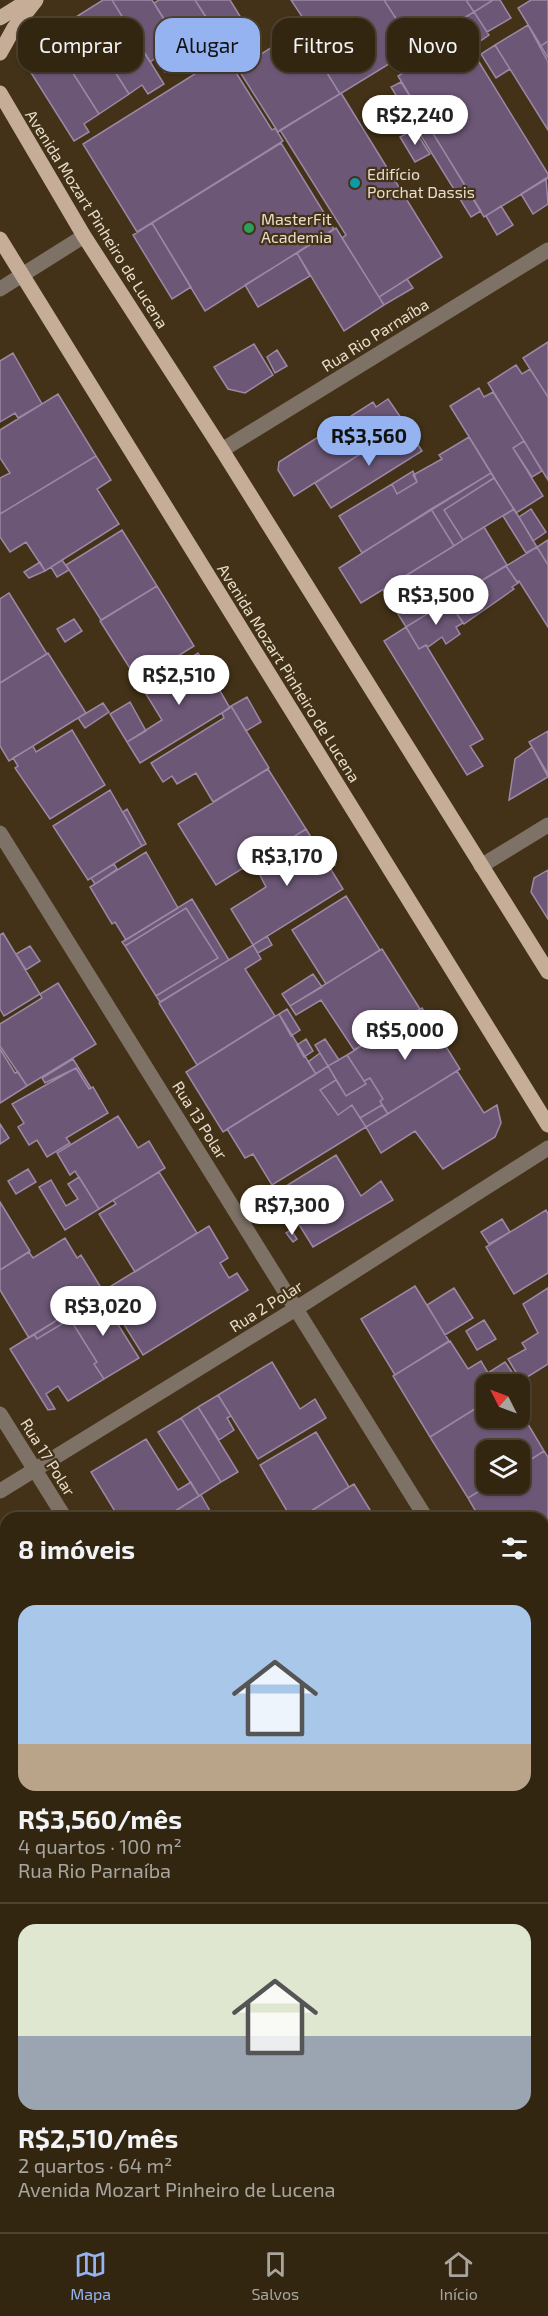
<!DOCTYPE html>
<html lang="pt">
<head>
<meta charset="utf-8">
<style>
  :root { --surface:#322611; --page:#3a2e1a; --text:#f1f3f6; --muted:#a8a59f; --line:#4d4331; --accent:#95b2f1 }
  body { margin:0; font-family:"Exo 2",sans-serif; background:var(--page); color:var(--text); height:100vh; display:flex; flex-direction:column; font-size:22px; white-space:nowrap }
  * { box-sizing:border-box; margin:0 }
  p { font-size:20px; color:var(--muted) }
  .icon { flex:none; width:33px; height:33px; fill:none; stroke:currentColor; stroke-width:2; stroke-linecap:round; stroke-linejoin:round }
  .map { position:relative; flex:1; overflow:hidden }
  .details { position:absolute; left:0px; top:1512px; width:549px; height:720px; display:flex; flex-direction:column; background:var(--surface); border-radius:18px 18px 0 0; box-shadow:0 2px 4px #0004,0 0 0 2px var(--line) }
  .details>* { flex:none }
  .guide { position:absolute; left:18px; top:18px; width:513px; height:54px; display:flex; gap:12px }
  .needle { width:39px; rotate:312deg }
  .buttons { position:absolute; left:476px; top:1374px; display:grid; gap:12px }
  .buttons a { display:grid; place-items:center; width:54px; height:54px; border-radius:12px; background:var(--surface); box-shadow:0 2px 4px #0004,0 0 0 2px var(--line); font-size:30px }
  .price { position:absolute; translate:-50% -51px; padding:0 14px; border-radius:21px; background:#fff; color:#222; font-size:20px; line-height:39px; filter:drop-shadow(0 2px 3px #0008) }
  .price::after { content:''; position:absolute; left:50%; top:36px; width:18px; height:14px; margin-left:-9px; background:inherit; clip-path:polygon(0 0,100% 0,50% 100%) }
  .price.current { background:var(--accent); color:#111 }
  ul { padding:0; list-style:none }
  li { display:grid; align-content:center; gap:12px; height:318px; padding:0 18px }
  li+li { border-top:2px solid var(--line) }
  li span { display:grid; place-items:center; height:186px; border-radius:18px; color:#555 }
  li>.icon { margin-inline-start:auto }
  span .icon { width:108px; height:108px; fill:#fffc; stroke-width:1 }
  li b { font-size:26px }
  h2 { display:flex; justify-content:space-between; align-items:center; height:72px; padding:0 18px; font-size:26px }
  .pill { padding:0 21px; border-radius:18px; background:var(--surface); box-shadow:0 2px 4px #0004,0 0 0 2px var(--line); font-size:21px; line-height:54px }
  .pill.current { background:var(--accent); color:#111 }
  .tabs { display:flex; justify-content:space-around; align-items:center; height:84px; border-top:2px solid var(--line); background:var(--surface); font-size:16px; color:var(--muted) }
  .tabs a { display:grid; justify-items:center; gap:3px }
  .tabs .current { color:var(--accent) }
  .map>svg:first-child { display:block }
</style>
</head>
<body>
<div class="map">
<svg width="548" height="2232" viewBox="0 0 548 2232">
  <rect width="100%" height="100%" fill="#433217"/>
  <path fill="#6c5776" stroke="#9c88a5" stroke-width="1.5" d="M103 0H112L164 84 148 94 142 85 129 94 79 15Z
    M112 0H152L188 58 165 72 156 58 150 62Z
    M159 0H195L224 46 209 56 204 49 196 54 190 46 184 51 154 3Z
    M195 0H230L243 21 219 37Z
    M291 0H384L415 48 340 94 300 29 307 24Z
    M384 0H466L474 12 415 48Z
    M466 0H493L474 12Z
    M493 0H500L511 18 487 32 474 12Z
    M531 0H548V41L541 46 518 8Z
    M474 12 489 35 476 44 460 20Z
    M79 15 129 94 99 114 48 34Z
    M528 25 548 62V130L495 45Z
    M300 29 340 94 278 132 238 69Z
    M48 34 99 114 84 124 89 132 74 141 23 60 34 42Z
    M463 36 548 174V178L484 217 398 76Z
    M548 41V58L541 46Z
    M495 45 510 69 496 78 481 54Z
    M225 55 272 130 275 128 283 141 137 232 83 144Z
    M401 82 481 211 471 217 391 87Z
    M341 93 442 257 379 297 342 238 346 235 280 130Z
    M414 129 430 154 415 162 400 137Z
    M281 143 334 229 205 311 152 223Z
    M546 178 548 204 533 214 521 194Z
    M501 206 513 225 497 235 486 216Z
    M152 223 191 287 172 299 133 235Z
    M336 228 384 305 344 331 297 253Z
    M297 253 310 276 258 307 245 285Z
    M407 279 413 288 384 305 379 297Z
    M548 342V397L523 358Z
    M254 344 273 375 245 393 228 389 214 367Z
    M277 350 287 366 275 373 267 357Z
    M13 353 42 404 18 418 15 413 0 422V361Z
    M516 365 522 374 530 369 548 397V480L488 383Z
    M479 388 484 397 493 392 524 441 513 448 543 496 516 513 450 406Z
    M58 394 96 456 0 514V478L10 473 0 458V430Z
    M388 399 406 425 294 496 278 470 279 462 373 402 376 407Z
    M406 425 422 451 331 508 315 483Z
    M469 437 491 473 362 553 339 516 392 484 397 494 417 482 413 475 442 459 439 455Z
    M524 441 542 471 532 477 513 448Z
    M96 456 111 480 97 489 119 524 45 571 26 542 10 552 0 537V514Z
    M413 471 417 482 397 494 392 484Z
    M491 473 494 478 444 510 463 540 454 546 431 509Z
    M494 478 514 509 463 540 444 510Z
    M431 509 454 546 361 603 339 568Z
    M514 509 537 547 526 553 503 516Z
    M531 509 546 532 533 541 519 517Z
    M484 527 507 565 406 627 383 590Z
    M122 530 157 586 101 620 66 565Z
    M548 540V565L537 547Z
    M537 547 548 565V627L519 581 517 582 506 566Z
    M62 560 69 570 57 577 51 567Z
    M40 562 45 571 29 578 24 572Z
    M506 566 518 583 512 587 514 589 464 624 448 601Z
    M157 586 194 646 138 681 100 621Z
    M9 593 47 654 0 683V599Z
    M448 601 463 623 456 627 460 634 446 644 442 637 428 647 426 645 419 649 406 627Z
    M74 619 82 631 65 642 57 629Z
    M406 627 419 649 426 645 483 739 470 746 483 766 467 775 384 641Z
    M48 653 86 713 9 761 0 746V683Z
    M198 653 230 708 140 763 127 742 162 720 138 681 148 674 153 681Z
    M247 697 261 722 246 731 231 706Z
    M130 702 146 731 127 742 110 714Z
    M103 703 109 712 85 728 78 718Z
    M231 706 269 768 213 802 196 773 177 784 172 776 163 782 151 763 224 718 222 713Z
    M72 730 105 785 50 819 15 768 18 766 13 758 33 746 36 752Z
    M548 731V774L529 742Z
    M532 747 548 777 509 800 515 759Z
    M268 769 306 829 216 885 178 824Z
    M110 790 142 846 88 880 53 826Z
    M127 809 146 844 142 846 123 812Z
    M306 829 343 889 253 945 231 909 266 887 253 862Z
    M318 839 335 865 329 868 314 841Z
    M146 852 178 908 126 940 115 922 112 924 90 887Z
    M114 864 117 869 95 884 91 878Z
    M548 870V919L531 892 534 878Z
    M346 896 380 950 326 984 292 930Z
    M192 899 229 960 160 1002 156 996 218 958 186 908 125 946 122 942Z
    M186 908 218 958 156 996 125 946Z
    M3 933 40 994 4 1016 0 1009V935Z
    M267 936 272 945 258 953 253 945Z
    M253 945 261 959 245 969 275 1016 197 1065 159 1003Z
    M30 946 40 961 26 970 16 954Z
    M382 949 420 1009 354 1050 321 1000 296 1015 290 1006Z
    M313 974 322 987 290 1006 282 994Z
    M58 983 96 1044 27 1086 0 1046V1024L42 998 40 994Z
    M422 1008 460 1069 388 1114 380 1101 383 1099 370 1078 364 1081 347 1055Z
    M287 1009 300 1030 291 1036 279 1014Z
    M279 1014 316 1074 223 1132 186 1072Z
    M306 1039 313 1051 304 1057 297 1045Z
    M325 1039 339 1060 328 1066 315 1045Z
    M0 1049 15 1073 18 1072 27 1086 0 1103Z
    M320 1053 328 1066 316 1074 308 1062Z
    M347 1055 366 1084 346 1096 328 1066Z
    M73 1059 91 1088 89 1089 76 1068 45 1083 42 1078Z
    M328 1066 336 1080 320 1090 338 1115 352 1105 366 1127 272 1185 253 1154 245 1158 227 1129Z
    M76 1068 89 1089 93 1087 108 1113 66 1138 70 1143 47 1157 37 1140 29 1145 18 1127 24 1123 12 1104Z
    M457 1071 484 1113 497 1105 501 1123 495 1137 443 1169 415 1131 381 1153 366 1127Z
    M370 1078 383 1099 380 1101 382 1105 360 1118 352 1105 338 1115 320 1090 336 1080 346 1096 366 1084 364 1081Z
    M382 1105 388 1114 366 1127 360 1118Z
    M118 1116 138 1148 149 1141 165 1168 99 1209 75 1171 70 1175 57 1153Z
    M0 1124 9 1138 0 1144Z
    M336 1155 361 1196 381 1181 393 1200 313 1247 278 1191Z
    M28 1169 36 1182 16 1194 8 1181Z
    M159 1172 197 1233 135 1272 99 1214 116 1204 113 1200Z
    M79 1177 99 1209 65 1230 39 1187 51 1180 66 1206 78 1199 68 1184Z
    M0 1202 30 1251 0 1270Z
    M546 1210 548 1214V1273L514 1294 486 1247Z
    M502 1219 510 1232 489 1244 481 1232Z
    M209 1226 228 1258 220 1263 229 1278 237 1273 248 1290 143 1355 103 1291Z
    M291 1230 297 1239 293 1242 286 1233Z
    M65 1238 77 1258 81 1255 103 1291 29 1338 0 1290V1270L29 1252 33 1258Z
    M415 1286 449 1341 395 1375 361 1319Z
    M454 1288 473 1318 445 1335 427 1305Z
    M548 1288V1364L521 1381 508 1359 526 1349 522 1343 538 1333 523 1304Z
    M99 1294 139 1358 104 1379 94 1364 97 1362 67 1314Z
    M67 1314 70 1319 37 1339 34 1334Z
    M70 1319 97 1362 94 1364 104 1379 68 1401 58 1386 46 1394 55 1409 48 1410 10 1349 34 1334 37 1339Z
    M484 1320 496 1339 477 1350 466 1331Z
    M450 1341 468 1369 481 1361 488 1373 505 1362 519 1382 486 1384V1402L430 1437 393 1376Z
    M272 1362 300 1409 315 1399 326 1418 258 1459 218 1395Z
    M519 1390 527 1403 519 1409Z
    M218 1395 231 1416 227 1418 234 1430 219 1440 198 1407Z
    M486 1402V1418H519V1409L544 1451 519 1467V1450H486V1484H491L468 1498 430 1437Z
    M198 1407 238 1472 221 1482 181 1418Z
    M181 1418 221 1482 199 1496 158 1432Z
    M316 1432 349 1487 300 1518H291L260 1465Z
    M146 1439 178 1490 191 1482 199 1496 164 1518H119L91 1472Z
    M544 1451 548 1457V1530L543 1533V1518H470L468 1514 475 1510 468 1498 491 1484H519V1467Z
    M354 1484 375 1518H300L349 1487Z
    M201 1495 214 1518H164L199 1496Z
    M6 1520V1543L0 1547V1524Z
    M548 1530V1612L543 1615V1533Z
    M6 1543V1615L3 1609 0 1611V1547Z
    M548 1612V1625L543 1617Z
    M6 1614V1640L0 1631V1618Z
    M6 1665V1698L0 1702V1669Z
    M543 1794 548 1802V1866L543 1869Z
    M6 1795V1863L0 1866V1799Z
    M548 1866V1950L543 1953V1869Z
    M6 1867V1932L0 1922V1871Z
    M543 2004 548 2012V2034L543 2037Z
    M548 2034V2059L543 2062V2037Z
    M548 2059V2075L543 2067V2062Z
    M543 2067 548 2075V2118L543 2121Z
    M548 2118V2200L543 2203V2121Z
    M0 2138 6 2147V2197L0 2201Z
    M548 2200V2218L543 2210V2203Z
    M6 2201V2226L92 2228 86 2232H1L0 2205Z
    M189 2226H200L203 2231 212 2226H239L230 2232H193Z
    M239 2226 251 2228 299 2226 303 2232H230Z
    M317 2226H368L370 2230 321 2232Z
    M376 2226H445L449 2232H367Z
    M445 2226H462L466 2232H449Z"/>
  <g fill="none" stroke-linecap="round" stroke-linejoin="round">
    <path stroke="#7e7267" stroke-width="15" d="M0 289 84 236
      M222 450 548 250
      M0 833 426 1518
      M481 866 548 825
      M0 1414 65 1518
      M0 1491 297 1308 548 1148
      M543 1708 548 1716
      M0 2011 6 2021
      M136 2226 139 2232
      M499 2226 502 2232"/>
    <path stroke="#c5ad97" stroke-width="15" d="M0 18 29 0
      M0 53 14 28 36 0
      M0 93 84 236 222 450 548 972
      M0 239 548 1125"/>
  </g>
  <circle fill="#0f9aa8" stroke="#433217" stroke-width="2" cx="355" cy="183" r="6"/>
  <circle fill="#2e9e5b" stroke="#433217" stroke-width="2" cx="249" cy="228" r="6"/>
  <g text-anchor="middle" stroke-width="4.5" stroke-linejoin="round" paint-order="stroke">
    <g font-size="16" fill="#e7ddcd" stroke="#433217" text-anchor="start">
      <text x="367" y="180">Edifício<tspan x="367" dy="18">Porchat Dassis</tspan></text>
      <text x="261" y="225">MasterFit<tspan x="261" dy="18">Academia</tspan></text>
    </g>
    <g font-size="16" fill="#e7ddcd" stroke="#433217">
      <text transform="translate(97 219) rotate(58)" y="6">Avenida Mozart Pinheiro de Lucena</text>
      <text transform="translate(375 335) rotate(-32)" y="6">Rua Rio Parnaíba</text>
      <text transform="translate(289 673) rotate(58)" y="6">Avenida Mozart Pinheiro de Lucena</text>
      <text transform="translate(200 1120) rotate(58)" y="6">Rua 13 Polar</text>
      <text transform="translate(266 1306) rotate(-32)" y="6">Rua 2 Polar</text>
      <text transform="translate(48 1457) rotate(58)" y="6">Rua 17 Polar</text>
    </g>
  </g>
</svg>
<div class="buttons">
<a><svg class="needle" viewBox="-14 -14 28 28"><path d="M0-13l5 13h-10z" fill="#e53935"/><path d="M0 13l5-13h-10z" fill="#a8a59f"/></svg></a>
<a><svg class="icon" aria-label="layers" viewBox="0 0 24 24"><path d="M12 4l9 5-9 5-9-5zM3 14l9 5 9-5"/></svg></a>
</div>
<b class="price" style="left:415px;top:146px">R$2,240</b>
<b class="price current" style="left:369px;top:467px">R$3,560</b>
<b class="price" style="left:436px;top:626px">R$3,500</b>
<b class="price" style="left:179px;top:706px">R$2,510</b>
<b class="price" style="left:287px;top:887px">R$3,170</b>
<b class="price" style="left:405px;top:1061px">R$5,000</b>
<b class="price" style="left:292px;top:1236px">R$7,300</b>
<b class="price" style="left:103px;top:1337px">R$3,020</b>
<div class="guide">
<a class="pill">Comprar</a>
<a class="pill current">Alugar</a>
<a class="pill">Filtros</a>
<a class="pill">Novo</a>
</div>
<section class="details">
<h2>8 imóveis<svg class="icon" aria-label="filters" viewBox="0 0 24 24"><path d="M4 7h16M4 17h16"/><circle cx="9" cy="7" r="2"/><circle cx="15" cy="17" r="2"/></svg></h2>
<ul>
<li><span style="background:linear-gradient(#a9c7e8 75%,#b9a48a 0)"><svg class="icon" aria-label="home" viewBox="0 0 24 24"><path d="M3 11l9-7 9 7M6 9v11h12V9"/></svg></span><div><b>R$3,560/mês</b><p>4 quartos · 100 m²</p><p>Rua Rio Parnaíba</p></div></li>
<li><span style="background:linear-gradient(#dfe7d0 60%,#9aa5b1 0)"><svg class="icon" aria-label="home" viewBox="0 0 24 24"><path d="M3 11l9-7 9 7M6 9v11h12V9"/></svg></span><div><b>R$2,510/mês</b><p>2 quartos · 64 m²</p><p>Avenida Mozart Pinheiro de Lucena</p></div></li>
</ul>
</section>
</div>
<nav class="tabs">
<a class="current"><svg class="icon" aria-label="map" viewBox="0 0 24 24"><path d="M3 6l6-2 6 2 6-2v14l-6 2-6-2-6 2zM9 4v14M15 6v14"/></svg>Mapa</a>
<a><svg class="icon" aria-label="saved" viewBox="0 0 24 24"><path d="M7 4h10v16l-5-4-5 4z"/></svg>Salvos</a>
<a><svg class="icon" aria-label="home" viewBox="0 0 24 24"><path d="M3 11l9-7 9 7M6 9v11h12V9"/></svg>Início</a>
</nav>
</body>
</html>
